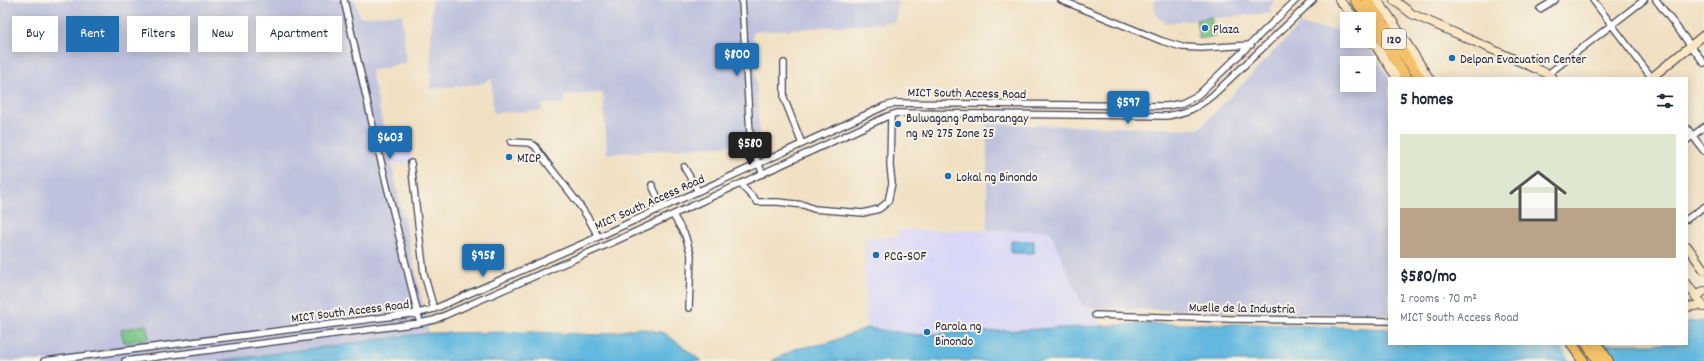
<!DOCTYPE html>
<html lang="en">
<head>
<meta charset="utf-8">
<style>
  :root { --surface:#fff; --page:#f2f2f3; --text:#1f2937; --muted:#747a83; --accent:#1f6fb2 }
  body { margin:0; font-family:Dekko,sans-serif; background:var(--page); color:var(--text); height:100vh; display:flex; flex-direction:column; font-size:15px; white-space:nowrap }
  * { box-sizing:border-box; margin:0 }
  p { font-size:13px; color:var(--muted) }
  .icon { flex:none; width:22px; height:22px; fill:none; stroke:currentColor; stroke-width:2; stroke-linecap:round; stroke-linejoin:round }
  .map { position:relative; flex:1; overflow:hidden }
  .side { position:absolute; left:1388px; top:77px; width:300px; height:268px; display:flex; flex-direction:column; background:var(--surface); border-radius:0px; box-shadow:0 2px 10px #0003 }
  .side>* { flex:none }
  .banner { position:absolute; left:12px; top:16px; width:380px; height:36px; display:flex; gap:8px }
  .tools { position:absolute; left:1340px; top:12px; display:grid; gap:8px }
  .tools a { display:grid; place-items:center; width:36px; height:36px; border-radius:0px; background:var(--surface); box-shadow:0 2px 10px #0003; font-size:20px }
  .price { position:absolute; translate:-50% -34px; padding:0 9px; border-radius:4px; background:var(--accent); color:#fff; font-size:13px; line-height:26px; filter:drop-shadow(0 1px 2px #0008) }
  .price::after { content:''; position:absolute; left:50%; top:24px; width:12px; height:9px; margin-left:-6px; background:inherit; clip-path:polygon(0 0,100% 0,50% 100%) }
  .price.current { background:#222; color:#fff }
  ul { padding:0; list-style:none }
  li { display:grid; align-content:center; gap:8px; height:212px; padding:0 12px }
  li span { display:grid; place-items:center; height:124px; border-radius:0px; color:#555 }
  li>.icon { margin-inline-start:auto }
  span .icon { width:72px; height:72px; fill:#fffc; stroke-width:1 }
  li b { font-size:17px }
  h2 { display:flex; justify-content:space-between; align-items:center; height:48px; padding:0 12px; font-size:17px }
  .chip { padding:0 14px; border-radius:0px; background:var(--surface); box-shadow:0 2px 10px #0003; font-size:14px; line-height:36px }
  .chip.current { background:var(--accent); color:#fff }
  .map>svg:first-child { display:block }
</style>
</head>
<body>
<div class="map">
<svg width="1704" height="361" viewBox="0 0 1704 361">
  <rect width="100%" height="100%" fill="#f7f3e8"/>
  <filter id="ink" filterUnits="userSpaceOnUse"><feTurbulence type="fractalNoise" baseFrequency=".025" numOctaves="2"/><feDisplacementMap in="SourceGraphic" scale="8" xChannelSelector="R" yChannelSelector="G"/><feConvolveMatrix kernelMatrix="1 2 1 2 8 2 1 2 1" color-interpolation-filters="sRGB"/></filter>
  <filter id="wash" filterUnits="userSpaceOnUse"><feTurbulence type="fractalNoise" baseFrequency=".012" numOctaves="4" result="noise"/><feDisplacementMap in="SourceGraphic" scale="16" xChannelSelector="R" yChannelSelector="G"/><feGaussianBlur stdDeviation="0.9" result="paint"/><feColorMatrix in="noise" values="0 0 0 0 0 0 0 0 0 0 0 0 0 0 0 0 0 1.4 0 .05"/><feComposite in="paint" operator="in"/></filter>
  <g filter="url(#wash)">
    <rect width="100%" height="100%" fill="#f1e1c4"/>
    <path fill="#d8d7f8" d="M410 141 412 162 393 164 388 144Z
      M898 230 1050 231 1082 305 1094 308 1100 326 918 335 866 328 864 238 898 237Z"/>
    <path fill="#bfc2dd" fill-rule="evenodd" d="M0 0H355L360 17 402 14 406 63 371 71 429 333 219 361H0Z
      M432 0H898L896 22 753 32 760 143 607 154 603 93 565 95 564 104H542V111L493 113 492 79 479 84 430 89Z
      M1154 0H1274L1270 8 1271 13 1165 23 1156 16Z
      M1299 25 1347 31V41H1364L1389 78V315L1094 308 1082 305 1050 231 987 230V124L1199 129ZM1347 63H1369V85H1347Z"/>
    <path fill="#77c687" stroke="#4c7461" d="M1211 17 1215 36 1199 39 1196 20Z
      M146 325 149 338 124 343 121 330Z"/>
    <path fill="#62b8de" stroke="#426d8c" d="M1011 241H1034V253H1011Z
      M1704 321V361H772L795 349 828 343 866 328 918 335 1139 324H1252L1389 329V344H1687V322Z
      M639 328 665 333 701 361H219L429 333 533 332 597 335Z"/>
    <path fill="#f1e1c4" d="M1559 344H1602L1613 361H1570Z"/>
  </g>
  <g filter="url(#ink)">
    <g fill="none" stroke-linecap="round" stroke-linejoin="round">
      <g stroke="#413f50" stroke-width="8">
        <path id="street" d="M344 0 379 153 420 323
          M742 0 750 134 753 151 763 174
          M1061 0 1162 41 1182 47 1201 48 1251 45
          M1593 0 1652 78
          M1656 0 1704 63
          M1540 9 1555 0
          M784 63V98L802 144
          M1548 74 1644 0
          M1687 128 1704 151
          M1687 140 1704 127
          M511 142 530 143 535 146C555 177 583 203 598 237
          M411 163 424 274 434 309
          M684 167 698 191
          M741 184C746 192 752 195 757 202H778L804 205 814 209 863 213 879 209 888 202 892 183 890 166 891 115
          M652 185 662 207
          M673 215 685 235 691 255 689 308
          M1687 219 1704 207
          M1095 315 1232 319 1389 321
          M44 361 418 313 434 309 598 237 885 106 896 103 1167 106 1182 103 1198 95 1296 0
          M125 361 420 323 434 320 611 243 888 116 897 113 1167 116C1188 112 1196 109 1213 95L1313 0"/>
      </g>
      <g stroke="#413f50" stroke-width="10">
        <path id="secondary" d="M1339 0 1356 19
          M1377 0 1389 16 1429 78
          M1394 0 1412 14 1548 74 1553 78
          M1369 36 1397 78
          M1651 78 1704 35
          M1687 246 1704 270
          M1687 284 1704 307
          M1696 297 1704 291
          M1687 307 1701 305"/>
      </g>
      <g stroke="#413f50" stroke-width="12">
        <path id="highway" d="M1355 0 1366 14 1407 78
          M1367 0 1420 78
          M1572 344 1583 361
          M1587 344 1598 361
          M1597 344 1608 361"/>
      </g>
      <use href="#street" stroke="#fff" stroke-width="5.5"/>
      <use href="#secondary" stroke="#fbe7c3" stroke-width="8"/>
      <use href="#highway" stroke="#f4c26a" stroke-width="10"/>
    </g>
  </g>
  <g fill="#1f6fb2" stroke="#f7f3e8" stroke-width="1.5">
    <circle cx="1205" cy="28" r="4"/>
    <circle cx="1452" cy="58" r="4"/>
    <circle cx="898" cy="124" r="4"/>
    <circle cx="509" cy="157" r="4"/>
    <circle cx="948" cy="176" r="4"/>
    <circle cx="876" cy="255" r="4"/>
    <circle cx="927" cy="332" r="4"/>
  </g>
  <g text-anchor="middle" stroke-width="4" stroke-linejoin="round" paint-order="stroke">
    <rect fill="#f7f3e8" stroke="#62616f" stroke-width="1" x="1382" y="29" width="24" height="20" rx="3"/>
    <g font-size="12" font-weight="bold" fill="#22223b">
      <text x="1394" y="43">120</text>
    </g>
    <g font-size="13" fill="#22223b" stroke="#f7f3e8" text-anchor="start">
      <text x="1213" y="33">Plaza</text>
      <text x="1460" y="63">Delpan Evacuation Center</text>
      <text x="906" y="122">Bulwagang Pambarangay<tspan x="906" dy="15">ng № 275 Zone 25</tspan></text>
      <text x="517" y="162">MICP</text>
      <text x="956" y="181">Lokal ng Binondo</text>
      <text x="884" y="260">PCG-SOF</text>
      <text x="935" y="330">Parola ng<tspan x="935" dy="15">Binondo</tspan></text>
    </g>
    <g font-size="13" fill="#22223b" stroke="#f7f3e8">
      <text transform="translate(967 92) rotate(1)" y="5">MICT South Access Road</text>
      <text transform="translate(649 201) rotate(-24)" y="5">MICT South Access Road</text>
      <text transform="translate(1242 307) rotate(1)" y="5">Muelle de la Industria</text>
      <text transform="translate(350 310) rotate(-7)" y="5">MICT South Access Road</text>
    </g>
  </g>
</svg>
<div class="tools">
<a>+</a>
<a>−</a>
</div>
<b class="price" style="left:737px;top:77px">$800</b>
<b class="price" style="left:1128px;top:125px">$597</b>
<b class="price" style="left:390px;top:160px">$603</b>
<b class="price current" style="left:750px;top:166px">$580</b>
<b class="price" style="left:483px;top:278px">$958</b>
<div class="banner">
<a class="chip">Buy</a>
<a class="chip current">Rent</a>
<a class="chip">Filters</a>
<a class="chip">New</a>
<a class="chip">Apartment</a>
</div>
<section class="side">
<h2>5 homes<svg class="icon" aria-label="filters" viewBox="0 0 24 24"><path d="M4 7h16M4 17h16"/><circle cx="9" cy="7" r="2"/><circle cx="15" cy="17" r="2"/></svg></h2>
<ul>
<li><span style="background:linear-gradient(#dfe7d0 60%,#b9a48a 0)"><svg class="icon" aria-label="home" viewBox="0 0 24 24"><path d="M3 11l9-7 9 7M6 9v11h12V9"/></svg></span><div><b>$580/mo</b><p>2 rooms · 70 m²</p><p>MICT South Access Road</p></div></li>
</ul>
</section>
</div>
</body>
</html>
